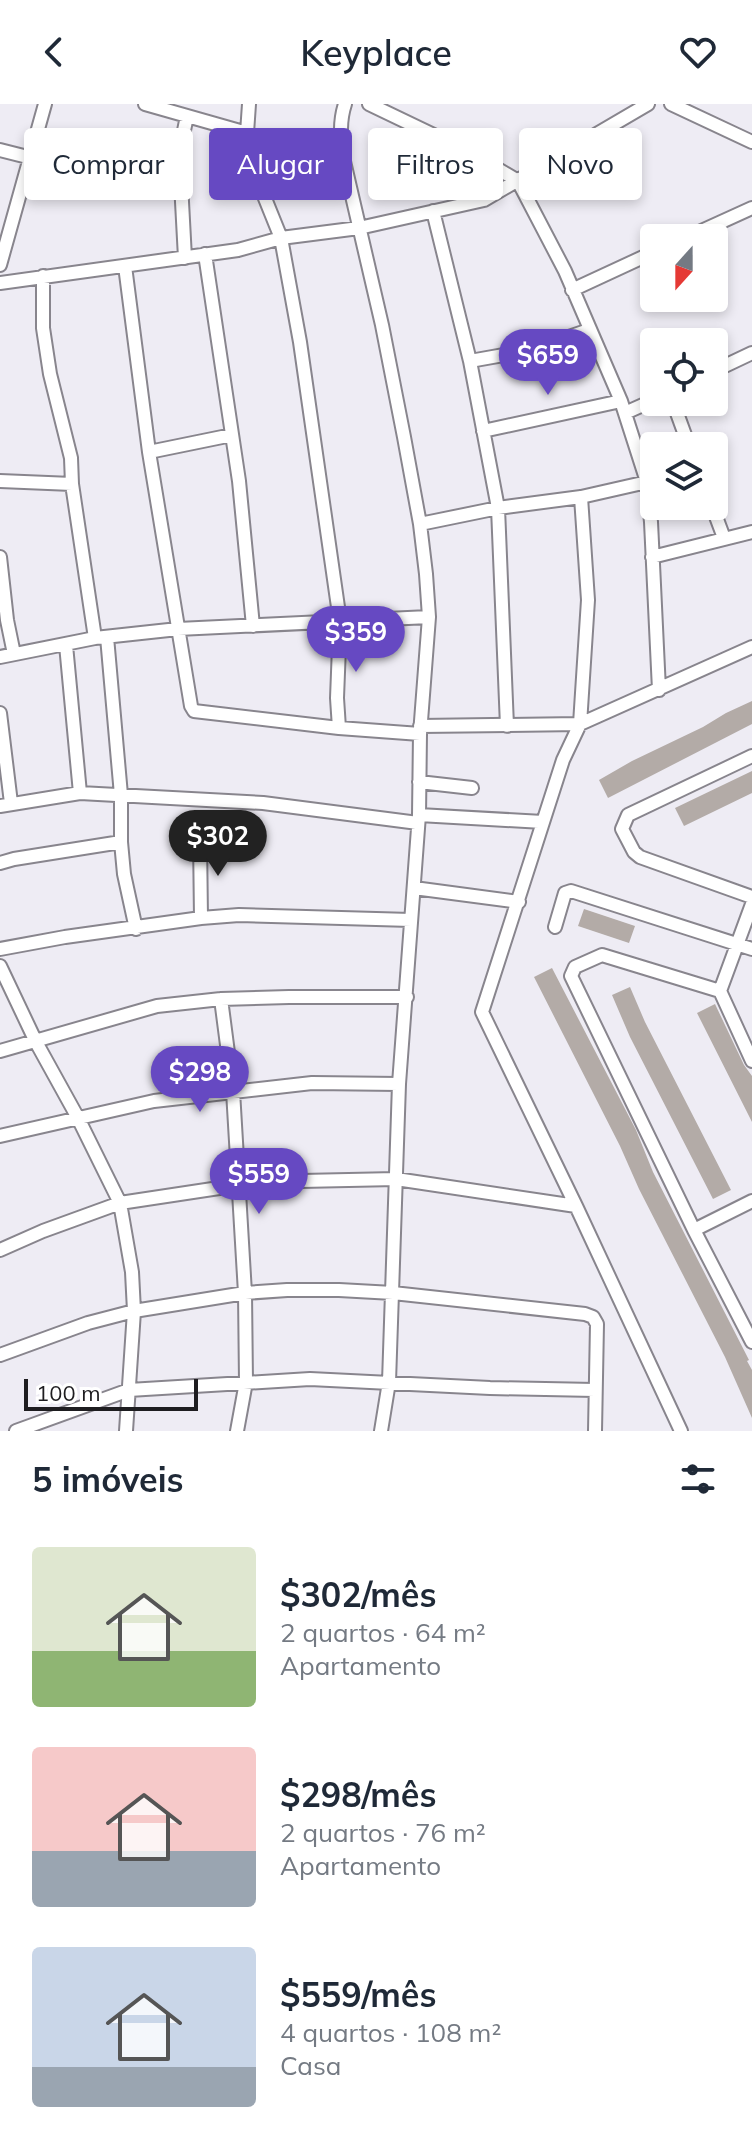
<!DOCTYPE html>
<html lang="pt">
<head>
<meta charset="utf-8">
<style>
  :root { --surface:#fff; --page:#f2f2f3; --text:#1f2937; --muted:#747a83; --accent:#6649c2 }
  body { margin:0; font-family:Mulish,sans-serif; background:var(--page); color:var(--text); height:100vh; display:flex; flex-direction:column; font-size:30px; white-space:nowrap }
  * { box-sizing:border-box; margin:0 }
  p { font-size:26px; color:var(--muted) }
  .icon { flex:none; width:44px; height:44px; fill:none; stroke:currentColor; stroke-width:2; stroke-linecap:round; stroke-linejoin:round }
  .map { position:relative; height:1327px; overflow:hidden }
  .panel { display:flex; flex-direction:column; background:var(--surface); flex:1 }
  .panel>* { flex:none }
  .hud { position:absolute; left:24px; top:24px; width:704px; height:72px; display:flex; gap:16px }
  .needle { width:52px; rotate:201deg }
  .tools { position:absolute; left:640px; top:120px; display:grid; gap:16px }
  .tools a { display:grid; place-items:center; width:88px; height:88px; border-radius:8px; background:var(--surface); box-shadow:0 4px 12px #0003; font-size:40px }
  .scale { position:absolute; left:24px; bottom:20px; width:174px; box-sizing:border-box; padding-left:8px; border:4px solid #1e1d20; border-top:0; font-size:22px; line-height:28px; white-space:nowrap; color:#1e1d20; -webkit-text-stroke:6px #fff; paint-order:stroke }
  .price { position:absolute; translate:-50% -68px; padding:0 18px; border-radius:28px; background:var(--accent); color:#fff; font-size:26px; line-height:52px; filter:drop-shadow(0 2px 4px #0008) }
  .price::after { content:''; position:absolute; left:50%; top:48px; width:24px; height:18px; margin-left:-12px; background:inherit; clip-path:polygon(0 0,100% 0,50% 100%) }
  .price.selected { background:#222; color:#fff }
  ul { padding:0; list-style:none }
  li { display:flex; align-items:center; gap:24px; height:200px; padding:0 32px }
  li span { display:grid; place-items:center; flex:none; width:224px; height:160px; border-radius:8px; color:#555 }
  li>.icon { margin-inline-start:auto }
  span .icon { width:96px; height:96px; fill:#fffc; stroke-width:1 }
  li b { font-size:34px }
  h2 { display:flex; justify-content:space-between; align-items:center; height:96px; padding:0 32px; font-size:34px }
  .pill { padding:0 28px; border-radius:8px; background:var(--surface); box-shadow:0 4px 12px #0003; font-size:28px; line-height:72px }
  .pill.selected { background:var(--accent); color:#fff }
  header { display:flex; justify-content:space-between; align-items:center; height:104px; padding:0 32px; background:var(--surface); font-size:36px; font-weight:600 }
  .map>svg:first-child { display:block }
</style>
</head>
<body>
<header><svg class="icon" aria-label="back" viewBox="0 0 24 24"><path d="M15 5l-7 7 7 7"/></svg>Keyplace<svg class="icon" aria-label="heart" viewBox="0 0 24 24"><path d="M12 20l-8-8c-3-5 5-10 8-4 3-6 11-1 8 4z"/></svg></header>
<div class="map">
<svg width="752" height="1327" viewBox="0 0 752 1327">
  <rect width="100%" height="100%" fill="#eeecf4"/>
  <path fill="#b3aba7" d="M752 597V620L608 694 599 676 632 657 703 623 726 609Z
    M752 667V689L684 722 675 704Z
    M584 805 635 822 629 839 578 822Z
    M552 864 636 1026 653 1068 749 1256 747 1257 752 1266V1314L725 1253 639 1085 620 1042 534 873Z
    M630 883 645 918 731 1086 713 1095 630 933 612 891Z
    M715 900 744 961 752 972V1018L697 909Z"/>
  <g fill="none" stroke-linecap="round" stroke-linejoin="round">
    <g stroke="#88858d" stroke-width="16">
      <path id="minor" d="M145 0 247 29
        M249 0 247 29 256 56 260 82 281 134 300 238 340 517 337 594 339 624
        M345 0C339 18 341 34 343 53L382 221 404 333 420 420 426 470 429 513 420 630 419 711 399 980 389 1278 381 1327
        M369 0 469 48 518 77 565 167 621 297 647 378 651 418 659 586
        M671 0 752 38
        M0 46 79 66 181 79
        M433 107 470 257 498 404 507 622
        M686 134 752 104
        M205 150 239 377 253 522
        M185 154 181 79V41L187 12
        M0 161 45 0
        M125 162 149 348 191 602 194 607 339 624 420 630
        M43 172V224L50 270 71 354 72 380 95 534
        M0 179 238 146 281 134 359 124 484 96 648 0
        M572 186 654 148
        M470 257 531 246 589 226
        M714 267 752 249
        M673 298 689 342
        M625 309 654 296
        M483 327 621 297
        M149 348 232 331
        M0 377 72 380
        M712 402 724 434
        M420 420 498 404 581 393 647 378
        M0 453 7 516 14 550
        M652 453 752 428
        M107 533 121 691V738L124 770 136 825
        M66 541 80 689
        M0 553 95 534 178 525 429 513
        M0 609 11 699
        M420 622 580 620 588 496 581 393
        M752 652 628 711 622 725 634 748 640 753 752 793
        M419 678 472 684
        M0 702 80 689 263 699 418 719
        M419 711 543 718
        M200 735 201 814
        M0 759 14 755 121 738
        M414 784 519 798
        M752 800 720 887 602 851 575 863 571 872 694 1126 752 1238
        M555 823 565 789 571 787 752 845
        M0 845 65 833 201 814 239 811 411 816
        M0 862 36 938 78 1014 120 1099 132 1168 134 1207 126 1327
        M720 887 752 957
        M221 895 233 987 245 1189 246 1278 237 1327
        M0 947 157 902 221 895 289 893H407
        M0 1032 154 997 312 979 399 980
        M694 1126 752 1097
        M0 1146 43 1127 120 1099 239 1081 301 1077 396 1075 576 1102
        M0 1251 88 1219 134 1207 245 1189 287 1186H339L393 1189 585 1210 593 1213 597 1220 595 1327
        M16 1327 129 1286 310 1275 490 1284 595 1286
        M681 1327 576 1102 482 908 563 656 580 620 752 543"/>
    </g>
    <use href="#minor" stroke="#fff" stroke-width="12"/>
  </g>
</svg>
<div class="tools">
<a><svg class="needle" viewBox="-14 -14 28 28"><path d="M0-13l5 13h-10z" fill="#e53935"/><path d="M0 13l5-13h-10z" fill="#747a83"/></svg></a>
<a><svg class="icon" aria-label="locate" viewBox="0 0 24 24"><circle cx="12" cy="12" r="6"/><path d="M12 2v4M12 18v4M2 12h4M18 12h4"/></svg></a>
<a><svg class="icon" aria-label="layers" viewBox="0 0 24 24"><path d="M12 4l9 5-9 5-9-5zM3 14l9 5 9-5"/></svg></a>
</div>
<div class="scale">100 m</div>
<b class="price" style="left:548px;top:293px">$659</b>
<b class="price" style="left:356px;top:570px">$359</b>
<b class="price selected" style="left:218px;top:774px">$302</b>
<b class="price" style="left:200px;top:1010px">$298</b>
<b class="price" style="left:259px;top:1112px">$559</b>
<div class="hud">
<a class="pill">Comprar</a>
<a class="pill selected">Alugar</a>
<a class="pill">Filtros</a>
<a class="pill">Novo</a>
</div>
</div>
<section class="panel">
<h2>5 imóveis<svg class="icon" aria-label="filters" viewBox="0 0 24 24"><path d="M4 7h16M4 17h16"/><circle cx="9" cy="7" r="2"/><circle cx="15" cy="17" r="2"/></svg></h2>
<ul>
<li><span style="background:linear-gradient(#dfe7d0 65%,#8fb573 0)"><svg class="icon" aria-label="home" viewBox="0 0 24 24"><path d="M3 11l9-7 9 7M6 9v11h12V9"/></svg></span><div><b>$302/mês</b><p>2 quartos · 64 m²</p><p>Apartamento</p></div></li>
<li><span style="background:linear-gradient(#f6c9c9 65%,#9aa5b1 0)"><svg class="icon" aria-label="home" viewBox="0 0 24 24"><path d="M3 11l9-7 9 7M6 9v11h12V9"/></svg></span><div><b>$298/mês</b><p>2 quartos · 76 m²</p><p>Apartamento</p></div></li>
<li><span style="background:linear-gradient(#c9d6e8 75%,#9aa5b1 0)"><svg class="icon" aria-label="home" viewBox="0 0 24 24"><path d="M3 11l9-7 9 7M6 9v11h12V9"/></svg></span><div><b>$559/mês</b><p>4 quartos · 108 m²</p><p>Casa</p></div></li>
</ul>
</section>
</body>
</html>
